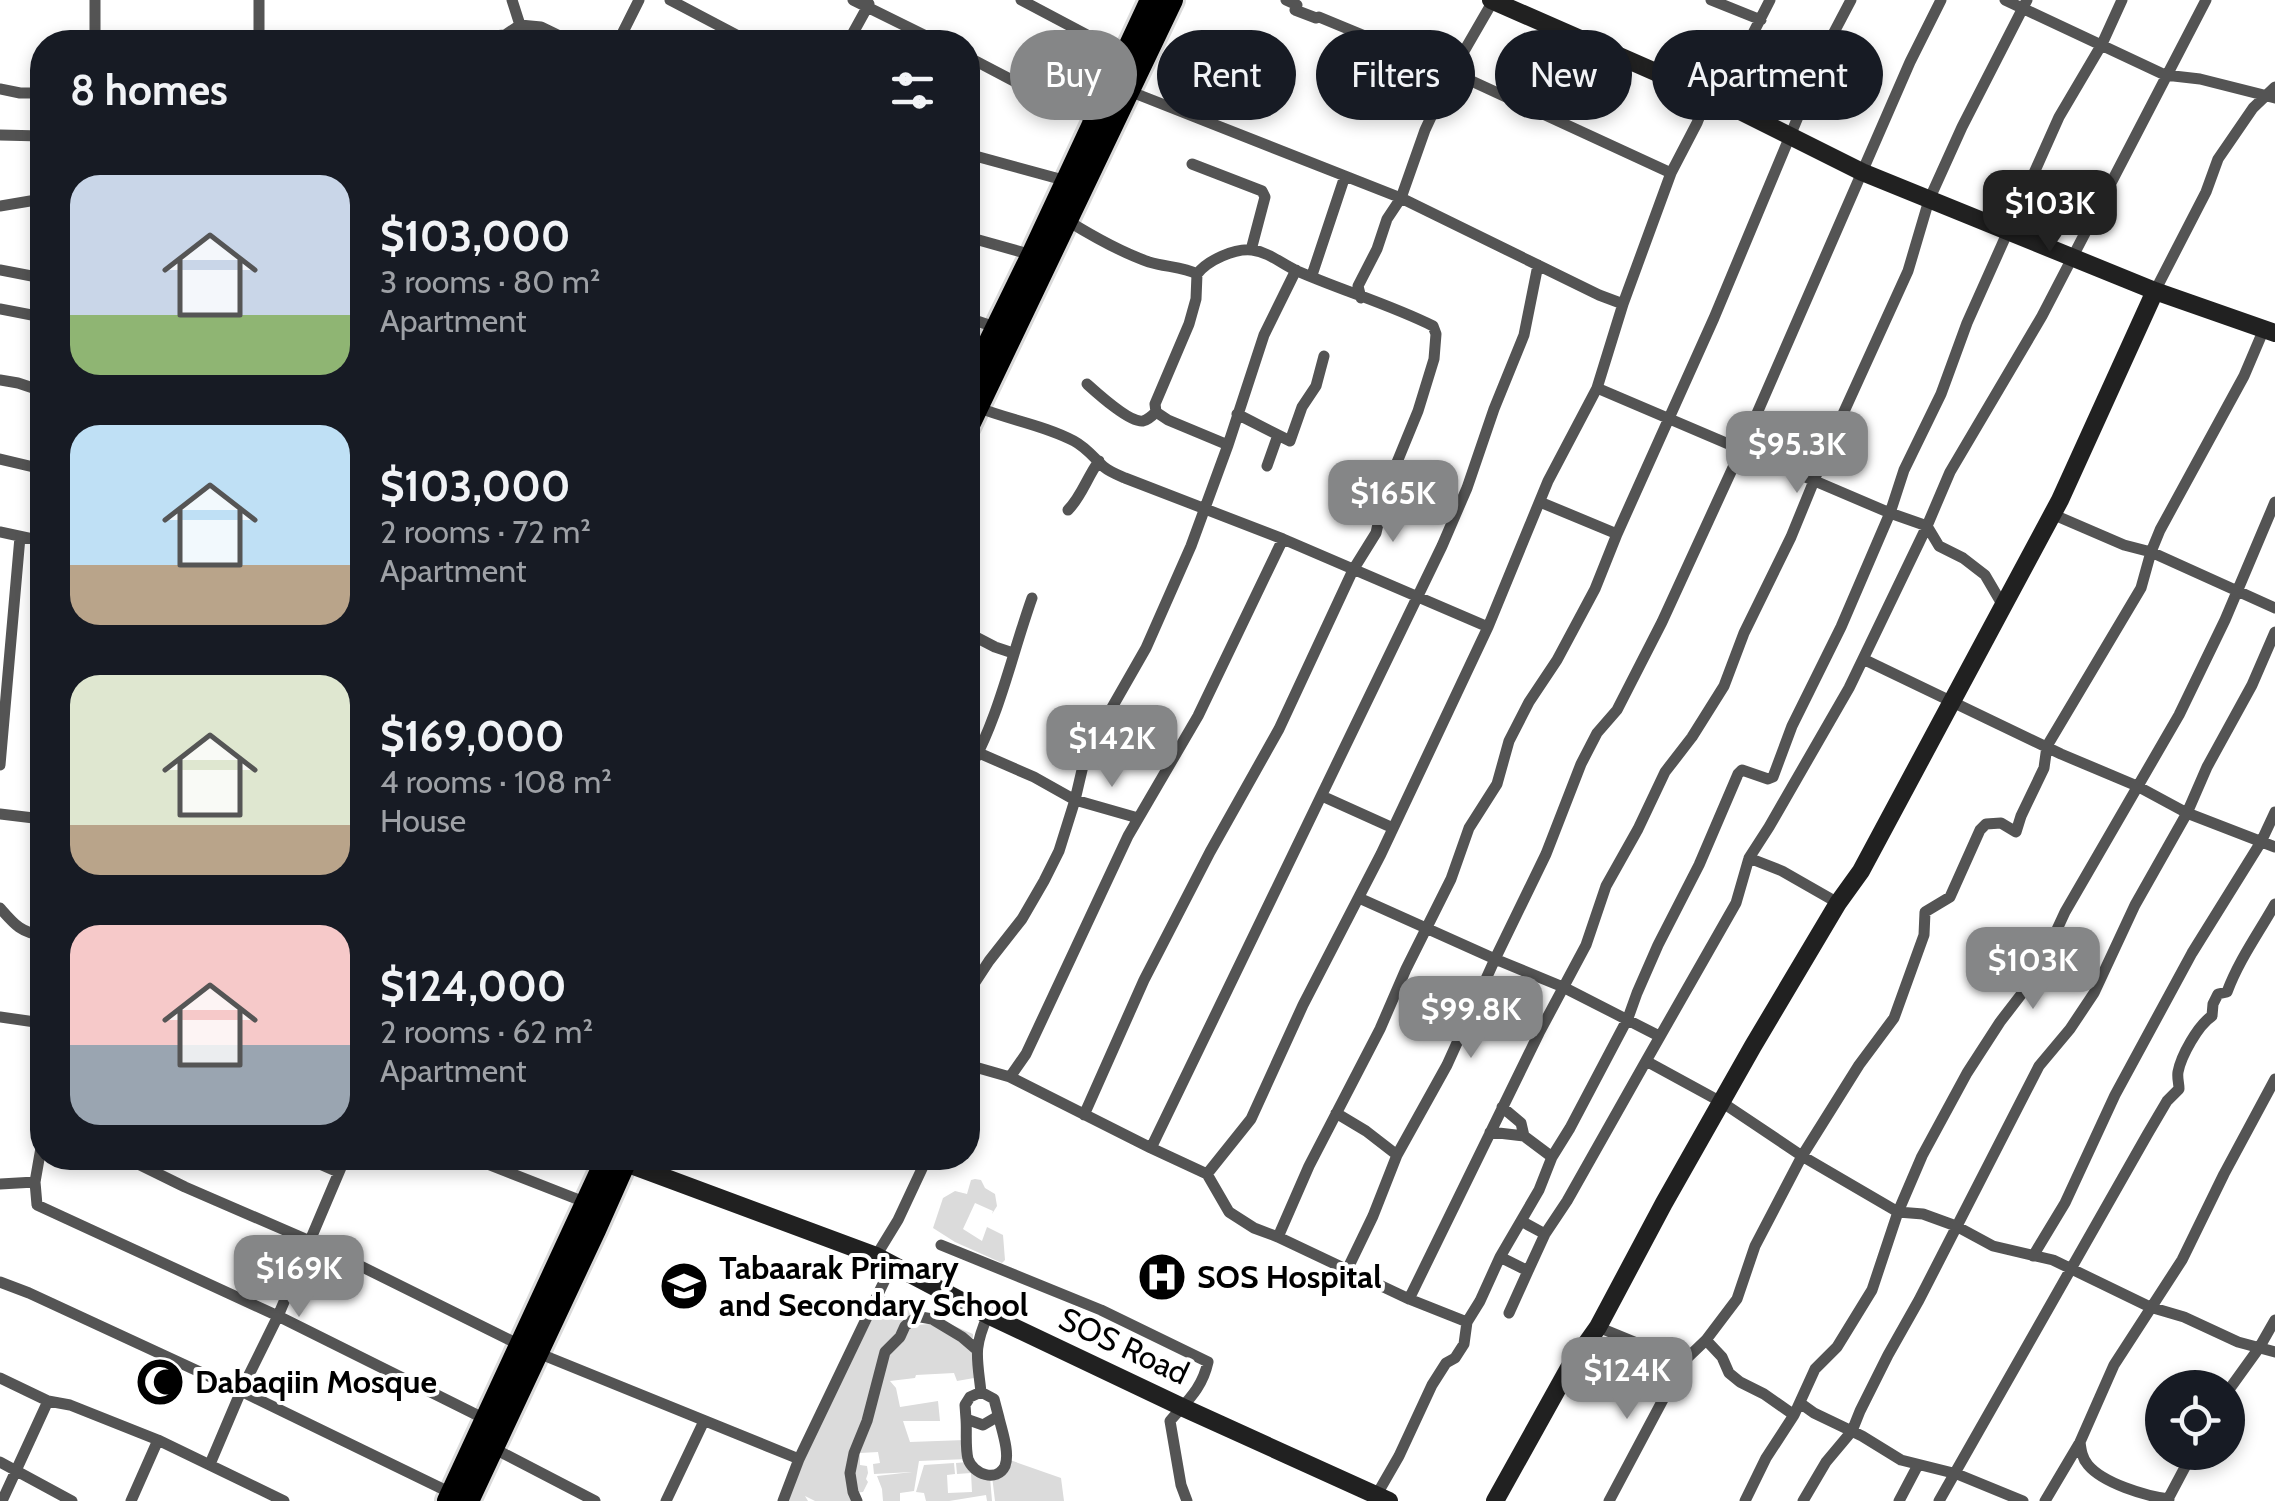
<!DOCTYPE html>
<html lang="en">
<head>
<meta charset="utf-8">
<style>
  :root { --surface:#171b24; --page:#20242c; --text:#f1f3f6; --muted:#9ea1a6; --accent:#858687 }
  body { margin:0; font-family:Cabin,sans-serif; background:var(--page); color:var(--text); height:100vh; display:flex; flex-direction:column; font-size:38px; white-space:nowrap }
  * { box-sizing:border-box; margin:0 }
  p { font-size:32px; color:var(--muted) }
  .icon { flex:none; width:55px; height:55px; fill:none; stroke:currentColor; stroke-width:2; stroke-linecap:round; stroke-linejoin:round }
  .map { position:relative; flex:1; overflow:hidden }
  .drawer { position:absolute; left:30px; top:30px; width:950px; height:1140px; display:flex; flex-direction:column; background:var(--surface); border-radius:40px; box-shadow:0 5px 15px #0003 }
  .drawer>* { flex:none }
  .top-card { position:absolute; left:1010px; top:30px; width:950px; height:90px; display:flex; gap:20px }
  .tools { position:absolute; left:2145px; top:1370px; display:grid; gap:20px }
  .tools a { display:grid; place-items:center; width:100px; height:100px; border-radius:50%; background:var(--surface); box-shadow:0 5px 15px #0003; font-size:50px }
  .price { position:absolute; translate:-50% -85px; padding:0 22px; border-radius:20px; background:var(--accent); color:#fff; font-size:32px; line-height:65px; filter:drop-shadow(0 2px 5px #0008) }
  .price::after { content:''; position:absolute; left:50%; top:60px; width:30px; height:22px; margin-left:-15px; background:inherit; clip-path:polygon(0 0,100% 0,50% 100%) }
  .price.on { background:#222; color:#fff }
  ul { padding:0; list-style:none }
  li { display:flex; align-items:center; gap:30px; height:250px; padding:0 40px }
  li span { display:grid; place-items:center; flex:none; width:280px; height:200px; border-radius:30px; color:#555 }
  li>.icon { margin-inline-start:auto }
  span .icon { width:120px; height:120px; fill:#fffc; stroke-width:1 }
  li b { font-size:42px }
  h2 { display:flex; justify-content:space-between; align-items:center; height:120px; padding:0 40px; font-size:42px }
  .pill { padding:0 35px; border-radius:45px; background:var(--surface); box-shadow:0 5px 15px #0003; font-size:35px; line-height:90px }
  .pill.on { background:var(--accent); color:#fff }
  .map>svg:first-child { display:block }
</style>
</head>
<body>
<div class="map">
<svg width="2275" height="1501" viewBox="0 0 2275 1501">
  <rect width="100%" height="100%" fill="#fff"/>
  <path fill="#dbdbdb" d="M975 1179 981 1180 985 1188 995 1194 997 1206 992 1214 993 1211 975 1203 963 1229 982 1241 987 1227 1003 1235 1005 1260 1002 1263 955 1242 933 1228 943 1198 955 1191 967 1194 971 1180Z
    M884 1296 973 1334V1338L967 1337 929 1316 911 1313 916 1325 930 1324 974 1345V1378L957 1381 954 1373 916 1375 915 1378 890 1381 896 1388 900 1407 938 1401 940 1421H903L910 1442 965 1440 967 1459 919 1461 914 1491 900 1493V1501H883L882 1489 877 1476 912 1472 874 1474 873 1464 880 1463 878 1452 860 1453V1465L867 1466 868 1473 866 1479 868 1482 863 1492 853 1493 854 1501H815L805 1496 808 1501H782L786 1486Z
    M1007 1459 1061 1478 1064 1501H995L992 1476Z
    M968 1462 990 1477 992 1501H987L986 1495 949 1501H926L924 1493 916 1492 924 1465 954 1463 955 1474 947 1475 948 1493 972 1492 971 1473 957 1474 956 1463Z"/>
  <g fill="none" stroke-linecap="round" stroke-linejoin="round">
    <g stroke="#dbdbdb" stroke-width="28">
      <path id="highway" d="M968 386 1032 255 1151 0
        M968 427 1172 0
        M448 1501 607 1158
        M468 1501 595 1230 627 1158"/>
    </g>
    <path stroke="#545454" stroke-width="11" d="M512 0 520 25 517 42
      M670 0 750 42
      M853 0 938 42
      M1021 0 1125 55
      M1286 0 1297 5 1295 10 1316 18 1319 17 1452 72 1671 173
      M1711 0 1761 20
      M2005 0 2165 75 2200 79 2275 98
      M2206 0 2042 316 1950 472 1927 526 1863 659 2061 754 2137 786 2187 813 2275 847
      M95 42V0
      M259 42V0
      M417 42 505 35 520 25 541 27 572 42
      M618 42 639 0
      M848 42 869 4
      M968 57 1050 100 1095 120
      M0 89 20 93H42
      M1129 91 1401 198 1599 295 1623 304 1597 388 1548 481 1488 627
      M1719 100 1770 0
      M0 135 42 136
      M968 154 1067 181
      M1192 164 1262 191 1265 197 1251 250
      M0 206 42 199
      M1068 221C1094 237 1120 252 1149 262 1165 267 1184 267 1197 274 1208 260 1235 248 1252 250 1268 252 1281 263 1295 270 1340 290 1389 304 1433 326L1436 334 1434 359 1418 411 1386 489 1376 533 1353 570 1279 729 1210 852 1144 980 1084 1115
      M968 237 1032 255
      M0 270 42 278
      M1197 274 1196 299 1189 324 1155 404 1156 412 1168 420 1228 445
      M1312 275 1345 176
      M2155 291 2206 192 2218 159 2253 108 2275 87
      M1361 298 1358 286 1377 249 1387 219 1401 198 1425 130 1452 72 1493 1
      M1623 304 1671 173 1697 123 1708 95
      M0 309 42 317
      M968 318 995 327
      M0 380 18 383 42 391
      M1087 384C1097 393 1130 423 1143 421 1147 420 1153 415 1156 412
      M1597 388 1890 513 1927 526 1939 546 1963 558 1985 575 2002 604
      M977 407C1009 420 1044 425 1074 441 1087 448 1094 458 1104 467 1110 472 1118 475 1125 478L1283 539 1488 627 1381 854 1303 1005 1251 1119 1207 1174
      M1237 414 1278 435
      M0 459 42 469
      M1267 466 1278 435 1290 441 1302 407 1316 386 1324 356
      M1540 502 1617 534
      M1068 510C1082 496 1087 477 1099 461
      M2052 514 2124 545 2151 552 2275 608
      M0 532 42 541
      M968 633 995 647 1013 653
      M1863 659 1849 688 1769 827 1749 858 1736 903 1646 1061 1723 1103 1802 1156 1898 1212 1923 1214 1956 1226 1993 1246 2053 1260 2150 1307 2184 1317 2238 1342 2275 1352
      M0 765 20 537
      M968 772C999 718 1011 657 1032 598
      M1322 796 1393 828
      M0 814 42 819
      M1138 818 1075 800 1086 753 1146 648 1191 546 1228 445 1264 335 1296 270
      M1749 858 1782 871 1838 903
      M1359 898 1495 959 1546 854 1581 764 1597 733 1617 710 1662 622 1741 450 1910 62 1941 0
      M0 908C14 924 21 933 42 935
      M968 993 989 961 1022 919 1044 881 1059 851 1075 800 1034 777 979 753
      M0 1017 42 1023
      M968 1065 1010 1077 1151 1148 1207 1174 1229 1212 1254 1228 1278 1237 1409 1299 1467 1322
      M1010 1077 1026 1054 1128 836 1198 716 1283 539
      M1502 1107 1521 1123 1524 1136 1552 1157
      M1336 1113 1366 1131 1397 1155
      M1490 1132 1524 1136
      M42 1142 35 1182 37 1205 278 1316 485 1419
      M1151 1148 1442 546 1467 488 1494 409 1524 335 1538 265
      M126 1158 185 1187 310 1241 520 1345
      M306 1158 338 1172
      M472 1158 587 1203
      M0 1184 35 1182
      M1545 1234 1567 1201 1646 1061
      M1278 1237 1309 1166 1380 1029 1406 969 1451 879 1469 828 1497 784 1509 741 1529 702 1557 660 1595 589 1617 534 1714 318 1831 38 1851 0
      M941 1245 1101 1310 1208 1362C1202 1389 1187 1401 1170 1421L1181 1485 1187 1501
      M876 1256 898 1220 927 1158
      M2033 1256 2065 1203 2115 1095 2192 953 2261 842 2275 812
      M1500 1257 1528 1271 1545 1234 1521 1221
      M1347 1270 1373 1216 1397 1155 1447 1065 1495 959 1563 987 1659 1036
      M0 1282 29 1293 241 1391 451 1493
      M1409 1299 1539 1033 1586 945 1606 886 1638 829 1665 772 1692 737 1724 686 1744 633 1791 537 1827 449 1908 271 1929 200 1962 127 2027 0
      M1509 1313 1528 1271
      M1598 1327 1683 1362 1706 1340 1722 1357 1729 1373 1740 1382 1764 1394 1794 1415
      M1706 1340 1737 1299 1755 1246 1802 1156 1859 1065 1894 1018 1924 935 1925 912 1950 897 1980 830 1986 824 2001 823 2016 832 2021 816 2044 768 2047 746 2141 588 2151 552 2160 530 2244 376 2264 329
      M538 1353 799 1459
      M0 1378 48 1401 70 1405 158 1440 284 1501
      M2228 1391 2259 1348 2275 1320
      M981 1392 994 1399 999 1418H995L983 1425 966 1419 965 1405 970 1397Z
      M981 1392C977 1356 973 1349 988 1315
      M1800 1403 1814 1413 1862 1436 1901 1460 1957 1474 2023 1501
      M966 1419C967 1431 965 1447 968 1459 973 1474 997 1483 1005 1466 1010 1453 1002 1431 999 1418
      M2080 1442C2081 1450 2082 1458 2088 1465 2103 1483 2145 1496 2169 1499
      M493 1448 595 1501
      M0 1462 72 1501
      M210 1464 241 1391 278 1316 345 1158
      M1376 1496 1399 1456 1432 1385 1446 1363 1455 1358 1464 1344 1467 1322 1480 1301 1500 1257 1539 1190 1552 1157 1570 1128 1628 1018 1637 993 1658 945 1699 865 1738 774 1742 770 1768 779 1773 777 1792 726 1841 627 1890 513 1904 470 1941 394 1967 323 2059 117 2102 44 2122 0
      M2 1501 48 1401
      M131 1501 158 1440
      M666 1501 704 1421
      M783 1501 799 1459 892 1265
      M857 1501 853 1492 850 1473 854 1453 867 1421 885 1352 900 1337 905 1326 915 1318 921 1317 932 1319 962 1337 976 1349
      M1609 1501 1683 1362
      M1745 1501 1766 1458 1794 1415 1815 1369 1837 1347 1872 1290 1898 1212 1922 1156 1967 1073 2000 1022 2030 983 2047 951 2065 912 2179 715 2225 620 2275 502
      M1803 1501 1826 1462 1852 1431 1860 1411 1888 1355 1919 1300 2039 1066 2070 1029 2094 993 2135 905 2187 813 2207 767 2252 685 2275 632
      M1899 1501 1918 1465
      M1939 1501 2147 1135 2167 1101 2179 1089C2179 1083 2177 1078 2178 1072 2181 1056 2198 1025 2212 1016L2213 1004 2218 994 2227 992C2239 960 2258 934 2275 904
      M2045 1501 2080 1442 2114 1365 2182 1260 2224 1174 2275 1079
      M2167 1501 2193 1452"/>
    <path stroke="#212121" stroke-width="18" d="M1491 0 1708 95 1862 172 2155 291 2275 333
      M615 1159 876 1256 988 1315 1184 1408 1389 1501
      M1495 1501 1569 1368 1598 1327 1664 1203 1753 1046 1838 903 1861 871 2060 500 2155 291"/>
    <use href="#highway" stroke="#000" stroke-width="22"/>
  </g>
  <defs>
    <g id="hospital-disc" transform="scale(2.5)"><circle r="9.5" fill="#000" stroke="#fff"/><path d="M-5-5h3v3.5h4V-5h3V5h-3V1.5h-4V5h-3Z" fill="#fff"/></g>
    <g id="school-disc" transform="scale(2.5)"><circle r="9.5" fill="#000" stroke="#fff"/><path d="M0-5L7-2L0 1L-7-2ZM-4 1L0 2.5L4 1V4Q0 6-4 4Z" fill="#fff"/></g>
    <g id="mosque-disc" transform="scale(2.5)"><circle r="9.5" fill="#000" stroke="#fff"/><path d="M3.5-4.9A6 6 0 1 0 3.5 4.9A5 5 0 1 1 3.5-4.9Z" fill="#fff"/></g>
  </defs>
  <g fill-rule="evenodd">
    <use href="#hospital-disc" x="1162" y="1277"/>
    <use href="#school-disc" x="684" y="1286"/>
    <use href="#mosque-disc" x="160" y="1382"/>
  </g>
  <g text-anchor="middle" stroke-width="8" stroke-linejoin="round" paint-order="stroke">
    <g font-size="32" font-weight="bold" fill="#000" stroke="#fff" text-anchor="start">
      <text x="719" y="1279">Tabaarak Primary<tspan x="719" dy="37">and Secondary School</tspan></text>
      <text x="1197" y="1288">SOS Hospital</text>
      <text x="195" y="1393">Dabaqiin Mosque</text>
    </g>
    <g font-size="32" fill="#000" stroke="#fff">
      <text transform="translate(1124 1346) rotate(25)" y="11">SOS Road</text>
    </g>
  </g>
</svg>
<div class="tools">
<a><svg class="icon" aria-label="locate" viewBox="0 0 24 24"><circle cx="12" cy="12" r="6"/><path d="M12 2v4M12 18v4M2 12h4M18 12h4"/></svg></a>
</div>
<b class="price on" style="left:2050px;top:255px">$103K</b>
<b class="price" style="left:1797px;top:496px">$95.3K</b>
<b class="price" style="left:1393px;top:545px">$165K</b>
<b class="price" style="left:1112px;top:790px">$142K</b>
<b class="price" style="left:2033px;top:1012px">$103K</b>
<b class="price" style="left:1471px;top:1061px">$99.8K</b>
<b class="price" style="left:299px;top:1320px">$169K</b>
<b class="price" style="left:1627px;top:1422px">$124K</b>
<div class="top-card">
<a class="pill on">Buy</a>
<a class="pill">Rent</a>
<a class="pill">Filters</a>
<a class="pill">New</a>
<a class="pill">Apartment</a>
</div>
<section class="drawer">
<h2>8 homes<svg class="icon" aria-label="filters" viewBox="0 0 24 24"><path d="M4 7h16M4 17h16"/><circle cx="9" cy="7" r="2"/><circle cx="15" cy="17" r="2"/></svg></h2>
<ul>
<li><span style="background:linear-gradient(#c9d6e8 70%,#8fb573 0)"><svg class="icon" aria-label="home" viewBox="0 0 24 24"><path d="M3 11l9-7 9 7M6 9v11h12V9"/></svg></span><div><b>$103,000</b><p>3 rooms · 80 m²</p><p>Apartment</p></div></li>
<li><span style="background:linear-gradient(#bfe0f5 70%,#b9a48a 0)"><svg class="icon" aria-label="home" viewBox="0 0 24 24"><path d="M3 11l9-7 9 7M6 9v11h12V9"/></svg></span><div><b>$103,000</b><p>2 rooms · 72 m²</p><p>Apartment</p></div></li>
<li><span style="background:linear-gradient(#dfe7d0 75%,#b9a48a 0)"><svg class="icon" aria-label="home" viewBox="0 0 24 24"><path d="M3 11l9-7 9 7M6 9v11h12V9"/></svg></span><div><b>$169,000</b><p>4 rooms · 108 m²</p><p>House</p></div></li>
<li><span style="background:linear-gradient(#f6c9c9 60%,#9aa5b1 0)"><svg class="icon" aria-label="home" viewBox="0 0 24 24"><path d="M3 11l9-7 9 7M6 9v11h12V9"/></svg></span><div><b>$124,000</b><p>2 rooms · 62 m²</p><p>Apartment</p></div></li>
</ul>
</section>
</div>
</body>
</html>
